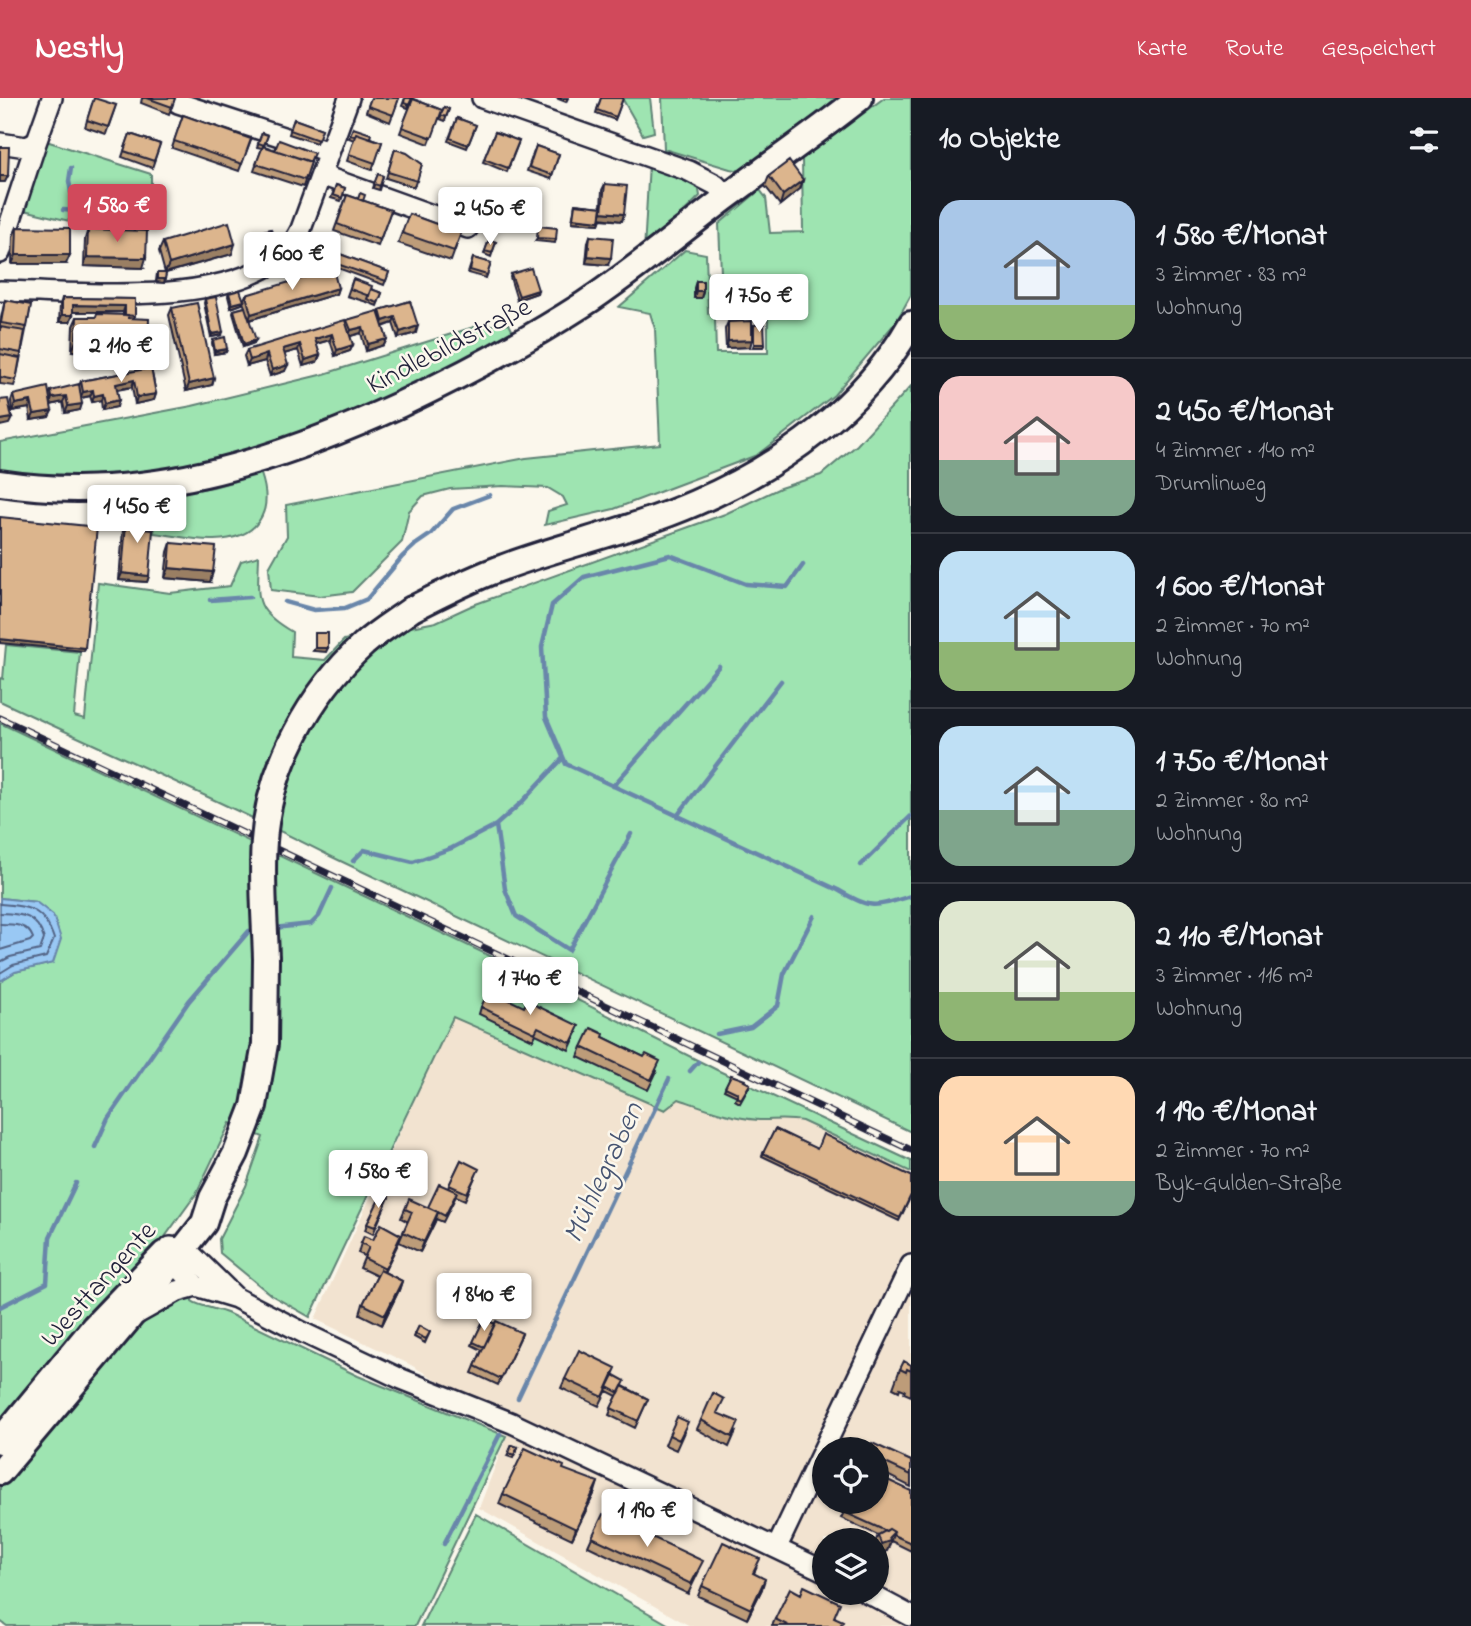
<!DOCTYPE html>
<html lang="de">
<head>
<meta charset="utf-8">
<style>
  :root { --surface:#171b24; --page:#20242c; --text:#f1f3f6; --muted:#9ea1a6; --line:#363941; --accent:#d1495b }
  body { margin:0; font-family:"Indie Flower",sans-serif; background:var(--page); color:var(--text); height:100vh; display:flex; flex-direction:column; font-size:26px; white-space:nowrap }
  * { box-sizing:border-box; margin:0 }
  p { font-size:23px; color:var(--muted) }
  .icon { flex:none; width:38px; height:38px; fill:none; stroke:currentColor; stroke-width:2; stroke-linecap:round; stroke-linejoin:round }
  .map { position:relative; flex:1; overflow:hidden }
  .sheet { display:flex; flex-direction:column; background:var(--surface); width:560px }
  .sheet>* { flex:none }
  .controls { position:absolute; left:812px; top:1339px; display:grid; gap:14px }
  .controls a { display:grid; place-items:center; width:77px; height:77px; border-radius:50%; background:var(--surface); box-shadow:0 2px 5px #0004; font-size:35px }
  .price { position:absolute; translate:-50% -60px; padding:0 16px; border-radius:7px; background:#fff; color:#222; font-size:23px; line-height:46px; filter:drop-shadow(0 2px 4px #0008) }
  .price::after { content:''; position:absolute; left:50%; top:42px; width:21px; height:16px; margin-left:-10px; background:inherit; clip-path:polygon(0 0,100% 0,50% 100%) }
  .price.active { background:var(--accent); color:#fff }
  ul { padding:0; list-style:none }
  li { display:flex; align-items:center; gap:21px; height:175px; padding:0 28px }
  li+li { border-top:2px solid var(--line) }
  li span { display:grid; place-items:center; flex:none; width:196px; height:140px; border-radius:21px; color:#555 }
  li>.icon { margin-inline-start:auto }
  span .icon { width:84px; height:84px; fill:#fffc; stroke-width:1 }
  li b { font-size:30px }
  h2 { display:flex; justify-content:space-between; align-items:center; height:84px; padding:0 28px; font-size:30px }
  header { display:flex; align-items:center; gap:42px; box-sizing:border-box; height:98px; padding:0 35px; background:var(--accent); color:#fff }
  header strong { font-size:33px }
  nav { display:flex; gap:38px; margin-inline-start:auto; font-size:24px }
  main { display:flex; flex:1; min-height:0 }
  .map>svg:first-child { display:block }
</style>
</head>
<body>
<header>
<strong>Nestly</strong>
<nav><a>Karte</a><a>Route</a><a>Gespeichert</a></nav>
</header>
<main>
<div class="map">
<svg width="911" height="1528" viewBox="0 0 911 1528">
  <rect width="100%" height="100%" fill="#fbf7ec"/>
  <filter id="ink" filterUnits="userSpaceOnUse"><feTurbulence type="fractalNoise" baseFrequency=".0143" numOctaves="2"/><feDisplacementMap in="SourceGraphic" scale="14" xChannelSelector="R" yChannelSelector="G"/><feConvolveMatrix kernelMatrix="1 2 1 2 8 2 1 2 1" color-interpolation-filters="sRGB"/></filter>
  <g filter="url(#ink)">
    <path fill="#f2e3d0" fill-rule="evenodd" d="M452 919 665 1012 679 1001 727 1018 760 1022 789 1020 802 1023 911 1074V1528H690L479 1410 512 1325 409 1266 315 1221ZM824 1351H877V1404H824ZM824 1442H877V1494H824Z"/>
    <path fill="#9ee4b1" stroke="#608376" stroke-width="2" d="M622 0H650L654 34 643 37Z
      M662 0H836L749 74 730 71 664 51Z
      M884 0H911V197L896 224 834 297 757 357 614 411 545 427 548 413 567 407 563 399 548 390 503 388 450 391 423 398 409 413 402 444 352 494 320 498 271 492 269 470 287 438 286 407 526 360 660 346 655 231 650 215 619 209 685 152 706 156 708 215 715 220 716 255H768V200H722L719 126 760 92 766 100 770 135 803 134 802 61Z
      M46 43 151 76V109L145 118 128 119 98 130 20 111 40 54H44Z
      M649 65 698 86 700 98 644 153Z
      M509 226 516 240 443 286 229 371 0 385V344L192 308 324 276 477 228Z
      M911 288V1034L330 758C222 703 110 655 0 603V580L3 581 6 547 80 554 74 618 85 621 98 485 170 495 230 488 241 463 259 458C258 500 252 511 292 534L291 559 325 562 344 542 436 524 473 507 725 416 780 390 821 377 857 347Z
      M261 376C275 416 256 441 214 442 195 443 173 437 154 435L159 398 213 389Z
      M0 625 488 857 717 972 911 1063V1074L802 1023C787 1020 774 1022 759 1022 730 1020 705 1010 679 1001L665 1012 453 919 310 1219 271 1197 220 1155 219 1141 246 1088 263 1039 230 1025 196 1096 159 1147 85 1218 0 1322V883L15 874 52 865 36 804 0 800Z
      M196 1188 192 1203C198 1208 218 1211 227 1215L358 1278 506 1338 415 1528H7L0 1523V1389L105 1262 154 1215Z
      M476 1416 671 1528H421Z"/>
    <path fill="#99c8f4" stroke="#6986aa" stroke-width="2" d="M0 800 36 804 53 817 61 841 53 865 15 874 0 883Z"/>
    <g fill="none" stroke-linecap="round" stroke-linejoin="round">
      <path stroke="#526485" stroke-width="2" d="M0 806C30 808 44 811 54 841L46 859 13 867 0 875
        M0 815C23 816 37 817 44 841L40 852 10 859 0 864
        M0 826C13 826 28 826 33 840L30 843 0 852"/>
      <path stroke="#6986aa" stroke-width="4.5" d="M71 70 69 83 71 94
        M63 112 76 113 77 115 91 113 103 120 133 112
        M803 467 787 489 746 486 670 457 584 479 552 507 542 549 546 619 566 666 838 792C872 812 874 809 911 798
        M210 502 250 499
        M285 504 314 512 345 510 367 501 402 459 415 447 431 436 453 411 490 397
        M613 688 719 568
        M677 718 781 583
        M496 727 505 791 516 818 569 852 631 736
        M353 763 364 752 413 764 452 750 496 727 522 704 563 660
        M861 767 911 718
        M274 830 311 826 319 818 332 790
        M717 936 751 929 778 908 784 876 814 818
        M690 973 698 964
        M95 1049 108 1020 189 903 249 833 258 832
        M0 1209 47 1185 50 1139 76 1085
        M518 1300 669 981
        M444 1446 500 1336"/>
      <g stroke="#22223b" stroke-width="24">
        <path id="minor" d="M482 0 689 73 716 87 727 99
          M178 5 329 54
          M0 45 26 49 36 45 52 0
          M321 77 468 130
          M0 155 36 45
          M0 193C81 194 199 208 270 167 285 159 294 145 301 131L349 0
          M236 1200 186 1151 170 1149 175 1165 196 1188 236 1200 306 1236 399 1280 512 1325 824 1473
          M137 1216 178 1193 196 1188
          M777 1449 911 1167
          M866 1494 911 1518"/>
      </g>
      <g stroke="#22223b" stroke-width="30">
        <path id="major" d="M0 385C141 407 272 365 399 307 463 277 525 244 584 206 634 173 680 134 728 98 772 65 817 34 860 0
          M412 511C442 496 472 480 504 469 566 446 633 432 695 405 781 368 864 309 911 226
          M0 1343 94 1229 164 1156
          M0 1374 127 1223 204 1125 212 1100 236 1055 254 1008 265 946 266 861"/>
      </g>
      <use href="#minor" stroke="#fbf7ec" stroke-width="19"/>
      <use href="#major" stroke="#fbf7ec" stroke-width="24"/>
      <g stroke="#22223b" stroke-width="7">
        <path id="rail" d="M0 620 911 1052"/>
      </g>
      <use href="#rail" stroke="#fbf7ec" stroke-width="4.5" stroke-dasharray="13" stroke-linecap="butt"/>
      <g stroke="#22223b" stroke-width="30" stroke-linecap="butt">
        <path id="major-bridge" d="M266 861C265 822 261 782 264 743 269 669 310 595 364 546 379 533 397 522 412 511"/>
      </g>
      <use href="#major-bridge" stroke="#fbf7ec" stroke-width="24"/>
    </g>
    <path fill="#bd9c79" stroke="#22223b" stroke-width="2" d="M142 0H175L169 16 141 5Z
      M371 0H399L390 24 366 14Z
      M405 0H412L408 10 402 8Z
      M556 0H568L566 4Z
      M601 0H623L615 22 596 15Z
      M413 1 442 12 429 46 400 35Z
      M92 6 116 7 106 36 85 29Z
      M444 9 449 11 445 23 440 21Z
      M183 17 251 41 239 73 172 50Z
      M457 20 476 27 467 50 448 43Z
      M294 21 322 31 316 45 289 36Z
      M353 30 370 40 382 44 372 72 347 63 354 42 349 40Z
      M495 34 519 43 507 74 483 64Z
      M262 35 268 37 264 48 311 64 303 89 254 73 262 50 257 49Z
      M130 36 160 46 152 70 122 59Z
      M536 48 559 56 551 81 527 73Z
      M395 51 422 66 414 89 386 80Z
      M378 76 383 78 379 92 373 90Z
      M769 78 803 82 800 91 780 107 765 88Z
      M605 86 624 116 622 123 601 121 599 126 572 124 575 106 601 109 602 92Z
      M336 87 345 90 341 103 331 100Z
      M347 97 391 112 378 148 334 133Z
      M409 116 461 135 451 163 398 145Z
      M503 116 513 120 509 130 499 126Z
      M17 129 66 166H12L13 138Z
      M88 131 143 170 84 168 85 141Z
      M251 136 275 143 274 146 254 152 250 140Z
      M590 138 608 167 586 165 588 144Z
      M489 142 496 144 491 159 484 156Z
      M163 144 232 156 166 175 164 185 156 184 157 175H165L159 153Z
      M318 148 389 174 384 187 313 161Z
      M473 160 491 165 486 180 468 175Z
      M511 176 537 195 517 202 510 179Z
      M353 181 371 191 382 195 377 208 367 204 347 198Z
      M696 183 703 193 701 200H694V190Z
      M338 190 336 196 249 222 254 245 243 249 233 215 234 212 245 209 243 204 242 206 231 210 228 198 229 195 243 203 246 197Z
      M62 200 135 201 134 220 148 245 145 255 72 253 73 228 77 219H96L97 216 123 217V214H73L70 224H59L60 207Z
      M205 201 222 237 211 239 204 205Z
      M5 202 31 207 16 282 14 288 0 286V224Z
      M410 203 416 235 398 240 393 225 383 229 387 241 384 247 366 253 361 235 350 238 353 247 350 253 335 258 330 242 316 246 320 257 317 264 303 268 298 252 284 256 285 273 270 278 265 263 247 268 244 258 247 252 346 225 347 222 379 215 380 212Z
      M172 210 214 280 212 287 186 293 169 217Z
      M728 224 750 249 726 250 725 231Z
      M213 242 227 251 226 254 214 256 212 245Z
      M151 270 156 296 154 302 135 306 132 289 117 292V309L102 312 101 302 92 304 90 298 81 300 80 312 65 315 63 304 51 307 49 319 31 322 29 310 12 313 11 303 13 297H49L51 293 79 288 81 283Z
      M127 413 143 431 149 478 147 484 119 482 124 419Z
      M171 445 210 484 165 480 168 454Z
      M481 909 577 935 569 952 536 936 533 942 479 916Z
      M603 939 644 959 657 973 648 992 578 959 582 949Z
      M731 977 744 983 749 989 740 1005 735 1002 737 998 724 992Z
      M775 1031 911 1098 899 1123 762 1058Z
      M461 1062 476 1077 465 1102 456 1098 443 1124 436 1121 420 1154 399 1144 408 1124 401 1120 405 1111 428 1109 448 1090Z
      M389 1099 373 1136 365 1132 367 1126Z
      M401 1137 384 1174 402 1183 399 1192 382 1227 360 1216 363 1206 377 1178 360 1170 365 1158 358 1155 361 1145Z
      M484 1221 495 1226 522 1236 498 1287 472 1275 482 1252 472 1247Z
      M419 1228 430 1234 425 1245 414 1239Z
      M911 1267V1298L904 1295 905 1292 900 1290 899 1293 893 1290 900 1271Z
      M614 1277 623 1288 648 1301 635 1330 609 1317 617 1298 607 1293V1292L599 1308 561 1290 565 1281Z
      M701 1322 736 1333 729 1349 697 1331Z
      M684 1334 676 1352 665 1347 669 1337Z
      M512 1347 518 1349 513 1360 507 1358Z
      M877 1351 911 1363V1389L877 1372Z
      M563 1371 595 1394 572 1441 499 1406 503 1396Z
      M911 1393V1453L891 1443 887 1453 878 1456 876 1442 878 1437 841 1420 844 1414Z
      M592 1439 699 1473 688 1496 588 1448Z
      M756 1471 754 1475 762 1491 747 1521 698 1498 702 1488Z
      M835 1519 841 1528H772L775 1521Z"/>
    <path fill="#9a7f63" stroke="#22223b" stroke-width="2" d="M0 78H8L5 84H0Z
      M803 82 800 91 780 107 783 97Z
      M602 114 624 116 622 123 600 120Z
      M573 120 600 123 599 126 572 124Z
      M537 140 556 141 555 145 535 143Z
      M275 143 274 146 254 152 255 149Z
      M235 146 232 156 165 175 169 166Z
      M16 157H70L66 166H12Z
      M588 158 611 160 608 167 586 165Z
      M87 159 146 160 143 170 84 168Z
      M157 181H165L164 185 156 184Z
      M338 190 336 196 249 222 251 216Z
      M538 192 537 195 517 202 519 198Z
      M696 193H703L701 200H694Z
      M244 203 242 206 231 210 232 206Z
      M73 207 125 208 123 214H71Z
      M62 217H73L70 224H59Z
      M395 219 393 225 381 229 383 223Z
      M418 228 416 235 398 240 400 234Z
      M363 229 361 235 348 239 351 232Z
      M223 234 222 237 211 239 212 236Z
      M332 236 330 242 312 247 315 241Z
      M387 241 384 247 366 253 368 246Z
      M256 242 254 245 243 249 244 246Z
      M752 242 750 249 726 250 728 243Z
      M76 243 148 245 145 255 72 253Z
      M300 246 298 252 280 257 283 251Z
      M754 246H765L763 249H753Z
      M353 247 350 253 335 258 337 252Z
      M227 251 226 254 214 256 215 253Z
      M267 256 265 263 247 268 250 262Z
      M320 257 317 264 303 268 305 262Z
      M288 267 285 273 270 278 272 272Z
      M214 280 212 287 186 293 189 286Z
      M134 282 132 289 113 292 116 286Z
      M93 292 90 298 80 300 83 294Z
      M103 296 101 302 92 304 94 298Z
      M156 296 154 302 135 306 137 299Z
      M66 298 63 304 50 307 52 300Z
      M119 302 117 309 102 312 105 305Z
      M31 303 29 310 12 313 15 306Z
      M82 306 80 312 65 315 68 308Z
      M52 313 49 319 31 322 34 316Z
      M12 320 9 326 0 328V322Z
      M169 470 213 474 210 484 165 480Z
      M122 475 149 478 147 484 119 482Z
      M0 541 85 550 84 553 0 545Z
      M315 550H328L326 554 313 553Z
      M438 1114 435 1124 420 1154 424 1144Z
      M401 1137 398 1146 381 1180 385 1171Z
      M402 1183 399 1192 382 1227 385 1217Z
      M598 1384 595 1394 572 1441 576 1431Z
      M894 1434 887 1453 878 1456 881 1446Z
      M765 1481 762 1491 747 1521 751 1511Z"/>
    <path fill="#dcb58d" stroke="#22223b" stroke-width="2" d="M94 0 116 7 108 29 87 22Z
      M147 0H175L172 9Z
      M371 0H399L393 17 368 8Z
      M405 0H412L409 7 404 5Z
      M601 0H623L616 19 597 12Z
      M413 1 442 12 432 40 402 29Z
      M444 9 449 11 446 19 441 17Z
      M183 17 251 41 242 66 174 43Z
      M457 20 476 27 468 47 450 40Z
      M294 21 322 31 318 42 290 32Z
      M353 30 371 36 370 40 356 35 355 38 350 37Z
      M495 34 519 43 508 70 484 61Z
      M262 35 268 37 264 47 258 45Z
      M356 35 382 44 375 65 349 56Z
      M130 36 160 46 154 63 124 53Z
      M279 42 314 55 310 64 275 52Z
      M263 48 311 64 305 82 256 66Z
      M536 48 559 56 552 77 529 69Z
      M0 49H9L8 78H0Z
      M395 51 407 55 422 66 417 83 388 74Z
      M789 63 803 82 783 97 769 78Z
      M378 76 383 78 380 88 374 86Z
      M605 86 627 88 624 116 602 114Z
      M336 87 345 90 342 100 333 97Z
      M360 95 365 97 363 103 358 101Z
      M347 97 391 112 380 142 337 126Z
      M575 106 602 109 600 123 573 120Z
      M409 116 461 135 454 153 402 135Z
      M503 116 513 120 511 127 500 122Z
      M229 124 235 146 169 166 163 144Z
      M538 128 557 130 556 141 537 140Z
      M17 129 70 130V157H16Z
      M88 131 147 133 146 160 87 159Z
      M271 131 275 143 255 149 251 136Z
      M590 138 613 140 611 160 588 158Z
      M489 142 496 144 492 155 485 153Z
      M318 148 389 174 386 183 314 158Z
      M473 160 491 165 487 177 470 172Z
      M531 170 538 192 519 198 511 176Z
      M333 171 338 190 251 216 246 197Z
      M157 175H166L165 181H157Z
      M353 181 372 188 369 198 350 191Z
      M696 183H703V193H696Z
      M371 191 382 195 378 205 367 201Z
      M240 192 244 203 232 206 229 195Z
      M216 199 223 234 212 236 205 201Z
      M62 200 135 201V218L125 217V208L73 207V217H62Z
      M5 202 31 207 27 229 1 225Z
      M410 203 418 228 400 234 395 219 383 223 380 212Z
      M197 205 214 280 189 286 172 210Z
      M245 209 256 242 244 246 234 212Z
      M378 213 387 241 368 246 363 229 351 232 347 222Z
      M97 216 128 217V220L149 221 148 245 76 243 77 219H96Z
      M345 222 353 247 337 252 332 236 315 241 320 257 305 262 300 246 283 251 288 267 272 272 267 256 250 262 247 252Z
      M752 223V242L728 243V224Z
      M764 226 765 246H754V227Z
      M0 229 25 233 21 255 0 251Z
      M225 239 227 251 215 253 213 242Z
      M0 256 20 260 16 282 0 279Z
      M151 270 156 296 137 299 134 282 116 286 119 302 105 305 103 296 94 298 93 292 83 294 81 283Z
      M79 286 82 306 68 308 66 298 52 300 51 293Z
      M48 289 52 313 34 316 31 303 15 306 13 297Z
      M8 301 12 320 0 322V302Z
      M127 413 145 414 143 431 153 432 149 478 122 475Z
      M0 419 97 429 85 550 0 541Z
      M171 445 216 449 213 474 169 470Z
      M315 535H328V550H315Z
      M489 892 524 909 527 903 579 928 571 945 538 929 535 935 481 909Z
      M591 930 604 936 603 939 644 959 646 956 660 963 651 982 582 949Z
      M731 977 745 982 744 983 750 986 741 1001 737 999 738 995 725 989Z
      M775 1031 817 1051 823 1036 911 1078V1097L900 1120 763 1055Z
      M461 1062 479 1071 467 1095 449 1087Z
      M439 1086 457 1094 445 1118 428 1109Z
      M382 1095 389 1099 375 1129 367 1126Z
      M409 1101 438 1114 424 1144 403 1134 412 1114 405 1111Z
      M381 1126 401 1137 385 1171 364 1160 369 1149 361 1145 364 1138 373 1142Z
      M380 1172 402 1183 385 1217 363 1206Z
      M484 1221 495 1226 484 1249 473 1244Z
      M496 1223 522 1235 501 1281 475 1268Z
      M419 1228 430 1234 426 1241 415 1236Z
      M579 1252 616 1270 603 1299 565 1281Z
      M904 1263 911 1267V1273L907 1271 906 1274 900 1271Z
      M614 1277 625 1283 619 1295 608 1289Z
      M622 1288 648 1301 638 1323 611 1310Z
      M713 1295 724 1301 717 1315 739 1324 732 1339 701 1322Z
      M677 1319 688 1324 679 1342 669 1337Z
      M872 1345 911 1363V1377L877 1361V1351H869Z
      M512 1347 518 1349 514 1357 509 1355Z
      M525 1350 564 1368 563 1371 598 1384 576 1431 503 1396Z
      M877 1377 911 1393V1445L893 1437 894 1434 889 1431 886 1433 844 1414 849 1404H877Z
      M603 1416 703 1463 691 1486 592 1439Z
      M889 1431 894 1434 889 1439 890 1443 881 1446 878 1437Z
      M723 1444 760 1461 753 1475 765 1481 751 1511 702 1488Z
      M804 1488 840 1505 834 1519 843 1523 840 1528H789L775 1521 790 1490 801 1496Z"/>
  </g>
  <g text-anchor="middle" stroke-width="5" stroke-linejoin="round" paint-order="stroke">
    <g font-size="28" fill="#22223b" stroke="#fbf7ec">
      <text transform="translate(448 246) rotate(-27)" y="10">Kindlebildstraße</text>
      <text transform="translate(97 1185) rotate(-48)" y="10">Westtangente</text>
    </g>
    <g font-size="30" font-style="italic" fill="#465472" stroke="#fbf7ec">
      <text transform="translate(602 1074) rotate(-65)" y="10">Mühlegraben</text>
    </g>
  </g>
</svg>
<div class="controls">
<a><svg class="icon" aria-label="locate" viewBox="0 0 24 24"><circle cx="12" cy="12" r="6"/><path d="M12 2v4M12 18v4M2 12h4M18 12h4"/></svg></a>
<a><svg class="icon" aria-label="layers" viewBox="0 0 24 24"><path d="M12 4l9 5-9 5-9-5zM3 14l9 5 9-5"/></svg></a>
</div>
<b class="price active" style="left:117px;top:146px">1 580 €</b>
<b class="price" style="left:490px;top:149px">2 450 €</b>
<b class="price" style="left:292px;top:194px">1 600 €</b>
<b class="price" style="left:759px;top:236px">1 750 €</b>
<b class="price" style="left:121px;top:286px">2 110 €</b>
<b class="price" style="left:137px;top:447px">1 450 €</b>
<b class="price" style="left:530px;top:919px">1 740 €</b>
<b class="price" style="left:378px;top:1112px">1 580 €</b>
<b class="price" style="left:484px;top:1235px">1 840 €</b>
<b class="price" style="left:647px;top:1451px">1 190 €</b>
</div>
<section class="sheet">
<h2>10 Objekte<svg class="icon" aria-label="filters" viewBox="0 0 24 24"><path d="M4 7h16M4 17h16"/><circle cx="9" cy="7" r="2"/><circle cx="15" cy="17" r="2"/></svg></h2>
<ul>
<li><span style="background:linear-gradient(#a9c7e8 75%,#8fb573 0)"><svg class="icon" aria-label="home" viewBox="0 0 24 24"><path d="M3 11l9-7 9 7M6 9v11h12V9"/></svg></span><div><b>1 580 €/Monat</b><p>3 Zimmer · 83 m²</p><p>Wohnung</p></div></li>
<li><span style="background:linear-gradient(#f6c9c9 60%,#7fa58c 0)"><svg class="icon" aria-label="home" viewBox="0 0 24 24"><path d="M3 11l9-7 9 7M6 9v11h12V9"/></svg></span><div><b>2 450 €/Monat</b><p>4 Zimmer · 140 m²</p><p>Drumlinweg</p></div></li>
<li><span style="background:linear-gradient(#bfe0f5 65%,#8fb573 0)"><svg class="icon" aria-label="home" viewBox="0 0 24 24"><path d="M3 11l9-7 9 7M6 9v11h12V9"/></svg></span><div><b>1 600 €/Monat</b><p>2 Zimmer · 70 m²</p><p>Wohnung</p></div></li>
<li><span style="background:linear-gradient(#bfe0f5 60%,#7fa58c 0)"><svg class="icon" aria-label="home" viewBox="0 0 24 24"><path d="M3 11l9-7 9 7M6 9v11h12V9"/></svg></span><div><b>1 750 €/Monat</b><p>2 Zimmer · 80 m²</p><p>Wohnung</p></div></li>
<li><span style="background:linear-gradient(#dfe7d0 65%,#8fb573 0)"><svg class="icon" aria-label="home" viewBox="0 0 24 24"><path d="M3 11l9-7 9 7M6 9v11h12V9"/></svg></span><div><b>2 110 €/Monat</b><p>3 Zimmer · 116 m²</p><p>Wohnung</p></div></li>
<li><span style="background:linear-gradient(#ffd9b3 75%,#7fa58c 0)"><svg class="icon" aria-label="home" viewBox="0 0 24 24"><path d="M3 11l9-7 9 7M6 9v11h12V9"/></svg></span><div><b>1 190 €/Monat</b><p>2 Zimmer · 70 m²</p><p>Byk-Gulden-Straße</p></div></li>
</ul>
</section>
</main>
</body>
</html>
